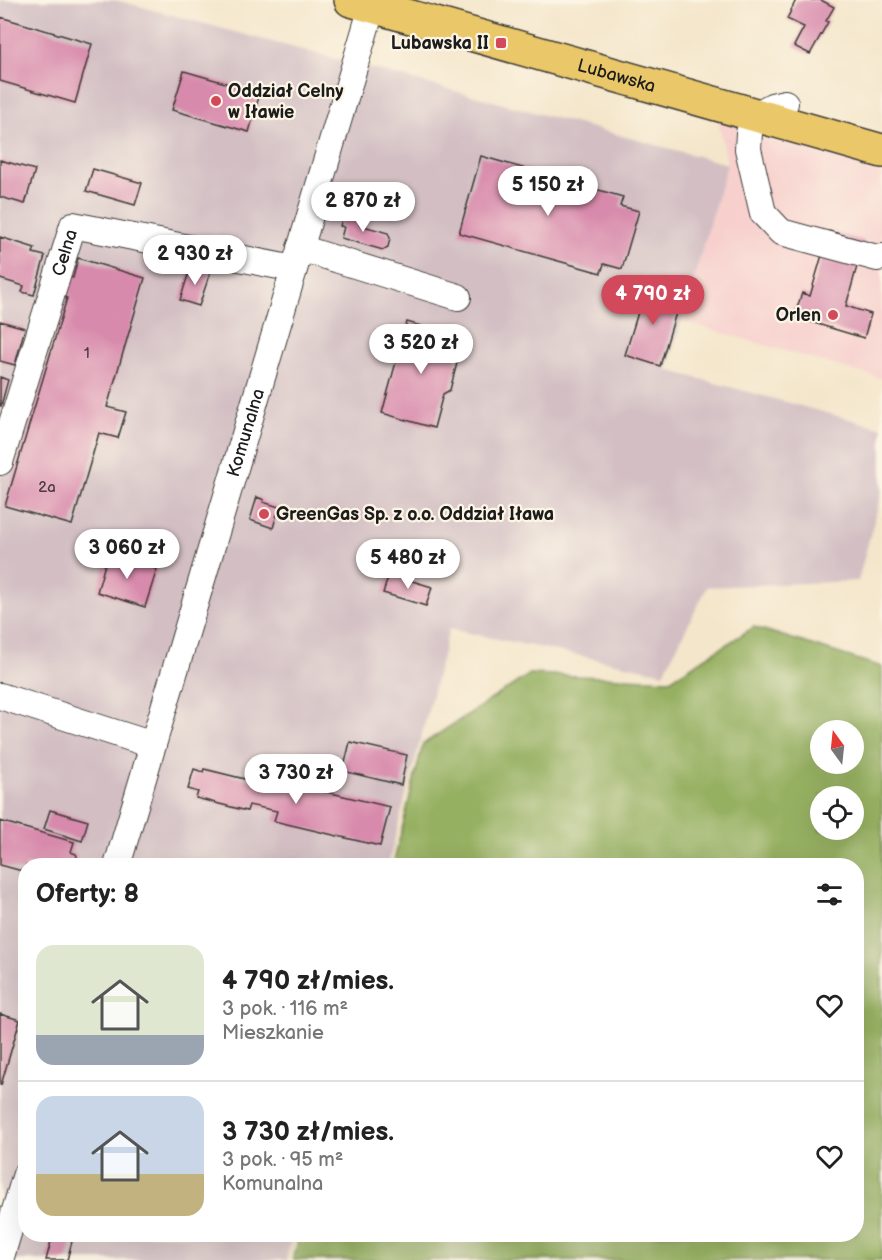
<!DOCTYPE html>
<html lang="pl">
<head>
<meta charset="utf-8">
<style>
  :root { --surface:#fff; --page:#f2f2f2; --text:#222; --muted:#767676; --line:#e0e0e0; --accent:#d1495b }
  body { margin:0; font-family:"Balsamiq Sans",sans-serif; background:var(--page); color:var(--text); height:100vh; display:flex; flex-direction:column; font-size:22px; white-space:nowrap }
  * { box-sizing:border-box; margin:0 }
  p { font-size:20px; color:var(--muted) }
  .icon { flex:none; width:33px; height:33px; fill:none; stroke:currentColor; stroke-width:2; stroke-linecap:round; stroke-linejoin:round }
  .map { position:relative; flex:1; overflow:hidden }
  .side { position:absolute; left:18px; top:858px; width:846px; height:384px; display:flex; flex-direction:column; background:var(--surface); border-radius:24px; box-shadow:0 6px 24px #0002 }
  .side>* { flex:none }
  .needle { width:39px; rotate:345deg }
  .tools { position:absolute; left:810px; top:720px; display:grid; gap:12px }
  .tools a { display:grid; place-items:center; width:54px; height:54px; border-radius:50%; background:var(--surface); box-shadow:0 6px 24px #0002; font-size:30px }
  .price { position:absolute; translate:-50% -51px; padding:0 14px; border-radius:21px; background:#fff; color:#222; font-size:20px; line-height:39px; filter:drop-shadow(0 2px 3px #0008) }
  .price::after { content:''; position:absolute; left:50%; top:36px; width:18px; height:14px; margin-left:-9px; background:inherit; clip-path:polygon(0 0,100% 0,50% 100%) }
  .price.current { background:var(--accent); color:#fff }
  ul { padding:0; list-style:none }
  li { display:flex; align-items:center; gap:18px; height:150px; padding:0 18px }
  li+li { border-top:2px solid var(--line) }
  li span { display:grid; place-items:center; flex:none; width:168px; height:120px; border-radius:18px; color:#555 }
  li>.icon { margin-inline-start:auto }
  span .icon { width:72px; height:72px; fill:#fffc; stroke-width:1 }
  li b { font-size:26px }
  h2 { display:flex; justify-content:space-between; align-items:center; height:72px; padding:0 18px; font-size:26px }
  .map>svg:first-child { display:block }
</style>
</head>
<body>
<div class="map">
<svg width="882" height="1260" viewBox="0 0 882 1260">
  <rect width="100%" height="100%" fill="#fcf5e5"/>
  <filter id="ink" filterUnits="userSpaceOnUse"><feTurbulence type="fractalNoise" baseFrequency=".0167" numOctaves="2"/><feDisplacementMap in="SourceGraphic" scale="12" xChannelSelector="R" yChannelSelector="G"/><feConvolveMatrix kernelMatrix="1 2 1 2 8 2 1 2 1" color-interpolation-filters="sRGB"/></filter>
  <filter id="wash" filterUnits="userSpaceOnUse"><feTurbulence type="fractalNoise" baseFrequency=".008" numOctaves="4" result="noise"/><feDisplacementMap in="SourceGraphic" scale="24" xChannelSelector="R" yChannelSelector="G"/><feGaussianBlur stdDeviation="1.35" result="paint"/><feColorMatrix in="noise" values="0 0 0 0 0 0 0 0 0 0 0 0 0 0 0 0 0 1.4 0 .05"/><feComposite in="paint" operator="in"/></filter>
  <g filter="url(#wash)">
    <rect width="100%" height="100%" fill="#f4e6cb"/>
    <path fill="#f7d0cd" d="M717 115 882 160V379L681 321 727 164Z"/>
    <path fill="#d2bec3" d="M0 0H116L727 164 667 370 882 428V491L858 581 707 587 664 673 449 629 388 865 26 866V1234L292 1235 286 1260H0Z"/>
    <path fill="#96b062" stroke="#59663f" stroke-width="1.5" fill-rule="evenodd" d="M754 627 882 667V1260H293L300 1234H856V866L393 865 423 744 530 674 670 680ZM820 730H854V764H820ZM820 796H854V830H820Z"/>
    <g id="blocks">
      <path fill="#d88aac" d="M796 0H821L834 7 826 21 828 22 810 54 794 46 804 27 787 19Z
        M0 17 92 44 75 103 0 81Z
        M184 71 260 93 249 132 172 110Z
        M481 156 623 197 620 206 639 211 622 269 604 264 601 273 459 233Z
        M0 160 35 170 25 204 0 197Z
        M93 169 142 183 135 205 86 191Z
        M348 214 362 218 360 225 388 233 390 238 388 247 383 250 341 238 344 227 340 226 343 216Z
        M829 231 864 241 846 306 871 314 864 338 794 317 802 293 810 296Z
        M0 237 35 248 33 253 45 256 34 295 22 292 24 286 0 279Z
        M78 258 145 278 107 407 126 412 118 438 99 433 72 525 5 506 67 298 55 295 61 276 73 278Z
        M191 266 210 273 199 306 180 300Z
        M646 286 681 296 660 366 625 355Z
        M0 321 25 328 15 365 0 361Z
        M407 322 459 337 454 356 457 363 450 390 443 394 434 428 382 413Z
        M0 377 8 380 1 406H0Z
        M257 497 264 500 263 502 279 507 273 528 250 520Z
        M108 554 157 569 145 607 97 592Z
        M389 574 432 587 426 606 383 593Z
        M350 742 407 755 401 785 343 771Z
        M194 769 203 772 204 769 253 781 255 775 390 807 380 846 274 821 277 811 249 805 247 811 196 798 198 792 188 789Z
        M50 810 88 821 82 841 44 829Z
        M0 821 74 842 71 852 76 854 77 856 75 863 73 864 68 863V866H26V872L0 865Z
        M262 861 276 865V866H261Z
        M25 881H26V899L21 896Z
        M0 1014 20 1020 1 1085H0Z
        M53 1234H74L67 1260H46Z"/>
    </g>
  </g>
  <g filter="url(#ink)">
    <use href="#blocks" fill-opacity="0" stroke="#3c3a36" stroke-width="1.5"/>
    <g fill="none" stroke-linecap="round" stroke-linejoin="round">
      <g stroke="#3c3a36" stroke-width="28">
        <g id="minor">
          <path d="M785 103 772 106 755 115 749 133 748 149 763 213 781 232 877 258 882 257"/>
          <path d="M300 248 458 297"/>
          <path id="s1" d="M0 462 73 225 294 269"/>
          <path d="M0 696 153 745"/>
          <path id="s2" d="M117 866 374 0"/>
          <path d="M0 1260 26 1174"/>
        </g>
      </g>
      <g stroke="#3c3a36" stroke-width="36">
        <g id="major">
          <path id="s3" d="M351 0 882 151"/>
        </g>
      </g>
      <use href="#minor" stroke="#fff" stroke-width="26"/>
      <use href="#major" stroke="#eac769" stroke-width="33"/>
    </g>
  </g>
  <g fill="#d1495b" stroke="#fcf5e5" stroke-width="2">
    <rect x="495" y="37" width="12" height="12" rx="3"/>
    <circle cx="216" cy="101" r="6"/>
    <circle cx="833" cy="315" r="6"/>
    <circle cx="264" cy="514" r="6"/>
  </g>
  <g text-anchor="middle" stroke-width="4.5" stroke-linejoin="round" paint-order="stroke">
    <g font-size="15" fill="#4b3840">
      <text x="87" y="358">1</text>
      <text x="47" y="492">2a</text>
    </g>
    <g font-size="18" font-weight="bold" fill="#1c1c1c" stroke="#fcf5e5" text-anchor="end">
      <text x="489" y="49">Lubawska II</text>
      <text x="228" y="97" text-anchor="start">Oddział Celny<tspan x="228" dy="21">w Iławie</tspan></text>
      <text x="821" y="321">Orlen</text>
      <text x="276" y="520" text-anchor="start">GreenGas Sp. z o.o. Oddział Iława</text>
    </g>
    <g font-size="18" fill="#1c1c1c" stroke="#fcf5e5">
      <text dy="6" stroke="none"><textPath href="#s3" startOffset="276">Lubawska</textPath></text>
      <text dy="6" stroke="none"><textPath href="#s1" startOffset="219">Celna</textPath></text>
      <text dy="6" stroke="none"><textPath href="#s2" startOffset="452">Komunalna</textPath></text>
    </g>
  </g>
</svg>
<div class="tools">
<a><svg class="needle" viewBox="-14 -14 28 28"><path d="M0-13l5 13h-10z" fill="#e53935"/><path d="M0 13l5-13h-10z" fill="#767676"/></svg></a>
<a><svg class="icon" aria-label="locate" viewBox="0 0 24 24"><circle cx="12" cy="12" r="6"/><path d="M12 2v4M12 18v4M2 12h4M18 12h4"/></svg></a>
</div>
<b class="price" style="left:548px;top:217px">5 150 zł</b>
<b class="price" style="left:363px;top:233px">2 870 zł</b>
<b class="price" style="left:195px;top:286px">2 930 zł</b>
<b class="price current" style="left:653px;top:326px">4 790 zł</b>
<b class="price" style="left:421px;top:375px">3 520 zł</b>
<b class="price" style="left:127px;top:580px">3 060 zł</b>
<b class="price" style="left:408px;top:590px">5 480 zł</b>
<b class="price" style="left:296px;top:805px">3 730 zł</b>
<section class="side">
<h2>Oferty: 8<svg class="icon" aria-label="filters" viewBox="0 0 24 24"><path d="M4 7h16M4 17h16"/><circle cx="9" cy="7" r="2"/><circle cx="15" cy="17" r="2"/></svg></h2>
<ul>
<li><span style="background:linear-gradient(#dfe7d0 75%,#9aa5b1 0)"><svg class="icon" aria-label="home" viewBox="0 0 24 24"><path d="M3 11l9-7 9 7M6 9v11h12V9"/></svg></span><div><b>4 790 zł/mies.</b><p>3 pok. · 116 m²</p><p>Mieszkanie</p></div><svg class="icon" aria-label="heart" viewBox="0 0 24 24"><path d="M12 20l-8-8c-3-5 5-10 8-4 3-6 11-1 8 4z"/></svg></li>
<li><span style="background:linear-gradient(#c9d6e8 65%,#c2b280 0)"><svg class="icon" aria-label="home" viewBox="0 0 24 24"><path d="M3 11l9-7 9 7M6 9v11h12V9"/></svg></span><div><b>3 730 zł/mies.</b><p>3 pok. · 95 m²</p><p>Komunalna</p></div><svg class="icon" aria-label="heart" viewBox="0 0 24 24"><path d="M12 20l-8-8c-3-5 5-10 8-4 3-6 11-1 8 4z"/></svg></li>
</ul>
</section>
</div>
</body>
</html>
